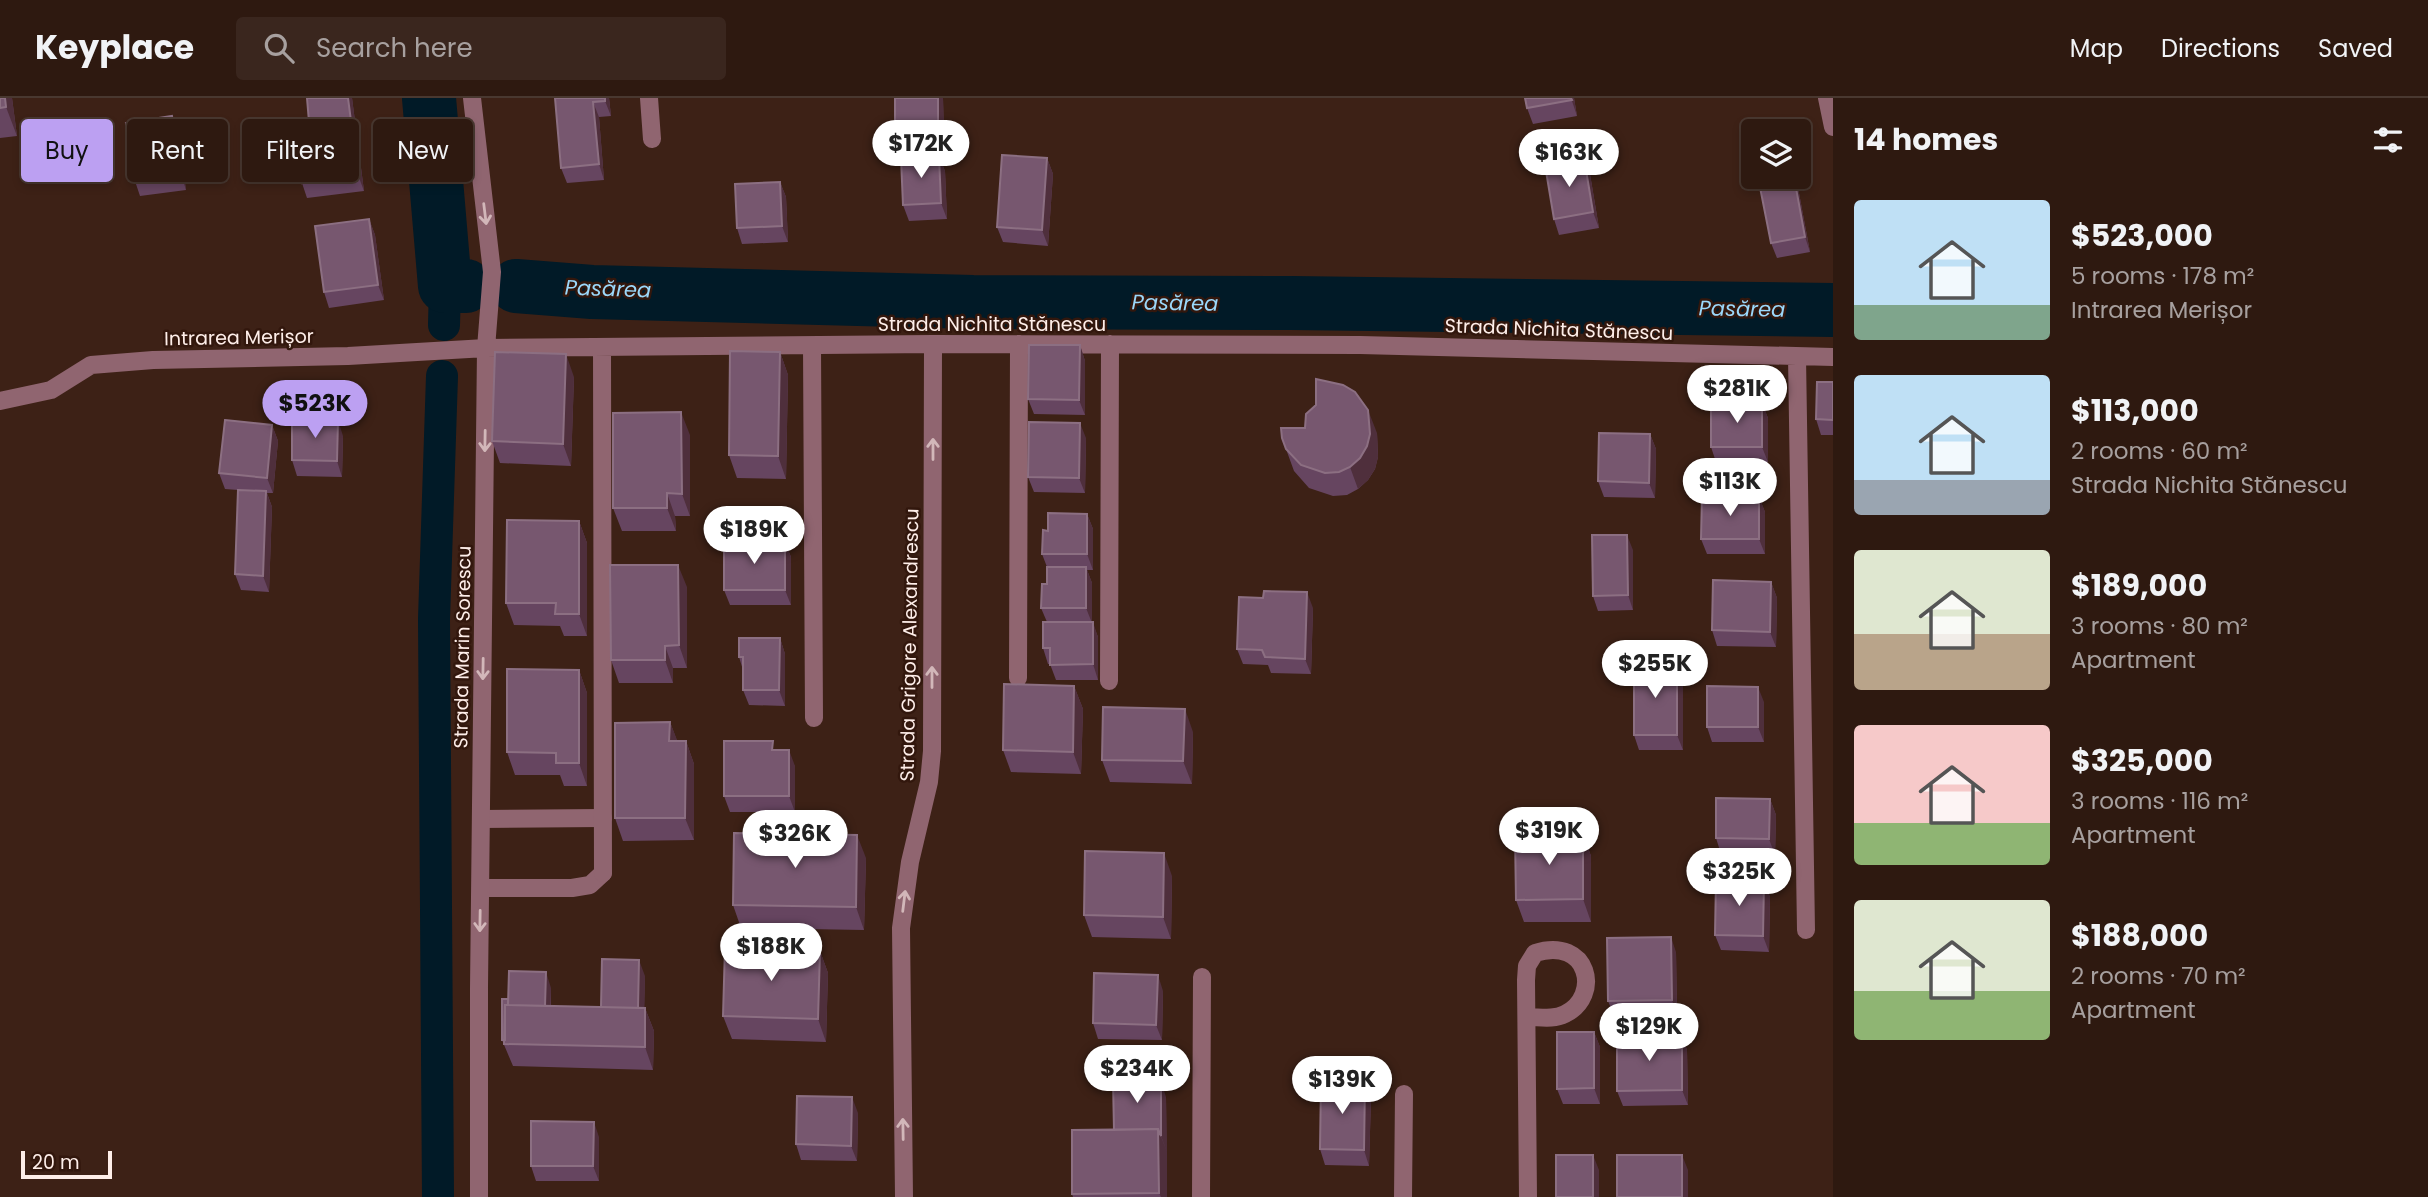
<!DOCTYPE html>
<html lang="en">
<head>
<meta charset="utf-8">
<style>
  :root { --surface:#2e1910; --page:#3a261e; --text:#f1f3f6; --muted:#a7a09f; --line:#493830; --accent:#bca0f2 }
  body { margin:0; font-family:Poppins,sans-serif; background:var(--page); color:var(--text); height:100vh; display:flex; flex-direction:column; font-size:26px; white-space:nowrap }
  * { box-sizing:border-box; margin:0 }
  p { font-size:23px; color:var(--muted) }
  .icon { flex:none; width:38px; height:38px; fill:none; stroke:currentColor; stroke-width:2; stroke-linecap:round; stroke-linejoin:round }
  .map { position:relative; flex:1; overflow:hidden }
  .details { display:flex; flex-direction:column; background:var(--surface); width:595px }
  .details>* { flex:none }
  .hud { position:absolute; left:21px; top:21px; width:665px; height:63px; display:flex; gap:14px }
  .fabs { position:absolute; left:1741px; top:21px; display:grid; gap:14px }
  .fabs a { display:grid; place-items:center; width:70px; height:70px; border-radius:7px; background:var(--surface); box-shadow:0 4px 10px #0003,0 0 0 2px var(--line); font-size:35px }
  .scale { position:absolute; left:21px; bottom:18px; width:91px; box-sizing:border-box; padding-left:7px; border:4px solid #feeee9; border-top:0; font-size:19px; line-height:24px; white-space:nowrap; color:#feeee9; -webkit-text-stroke:5px #32170d; paint-order:stroke }
  .price { position:absolute; translate:-50% -60px; padding:0 16px; border-radius:24px; background:#fff; color:#222; font-size:23px; line-height:46px; filter:drop-shadow(0 2px 4px #0008) }
  .price::after { content:''; position:absolute; left:50%; top:42px; width:21px; height:16px; margin-left:-10px; background:inherit; clip-path:polygon(0 0,100% 0,50% 100%) }
  .price.on { background:var(--accent); color:#111 }
  ul { padding:0; list-style:none }
  li { display:flex; align-items:center; gap:21px; height:175px; padding:0 21px }
  li span { display:grid; place-items:center; flex:none; width:196px; height:140px; border-radius:7px; color:#555 }
  li>.icon { margin-inline-start:auto }
  span .icon { width:84px; height:84px; fill:#fffc; stroke-width:1 }
  li b { font-size:30px }
  h2 { display:flex; justify-content:space-between; align-items:center; height:84px; padding:0 21px; font-size:30px }
  .pill { padding:0 24px; border-radius:7px; background:var(--surface); box-shadow:0 4px 10px #0003,0 0 0 2px var(--line); font-size:24px; line-height:63px }
  .pill.on { background:var(--accent); color:#111 }
  header { display:flex; align-items:center; gap:42px; box-sizing:border-box; height:98px; padding:0 35px; background:var(--surface); border-bottom:2px solid var(--line) }
  header strong { font-size:33px }
  nav { display:flex; gap:38px; margin-inline-start:auto; font-size:24px }
  .search { width:490px; height:63px; background:var(--page); display:flex; align-items:center; gap:18px; box-sizing:border-box; padding:0 24px; border-radius:7px; color:var(--muted); font-size:26px }
  main { display:flex; flex:1; min-height:0 }
  .map>svg:first-child { display:block }
</style>
</head>
<body>
<header>
<strong>Keyplace</strong>
<div class="search"><svg class="icon" aria-label="search" viewBox="0 0 24 24"><circle cx="10" cy="10" r="6"/><path d="M15 15l6 6"/></svg>Search here</div>
<nav><a>Map</a><a>Directions</a><a>Saved</a></nav>
</header>
<main>
<div class="map">
<svg width="1833" height="1099" viewBox="0 0 1833 1099">
  <rect width="100%" height="100%" fill="#3d2116"/>
  <g fill="none" stroke-linecap="round" stroke-linejoin="round">
    <path stroke="#011a27" stroke-width="32" d="M444 227 445 188
      M438 1099 434 521 442 278"/>
    <path stroke="#011a27" stroke-width="54" d="M429 0 445 188H466
      M516 188 592 194 973 204 1292 205 1833 212"/>
    <path stroke="#906570" stroke-width="18" d="M481 721 603 720
      M481 790H572L590 787 603 775"/>
    <path stroke="#906570" stroke-width="18" d="M472 0 492 174 486 250 479 890V1099
      M649 0 652 41
      M1827 0 1833 29
      M812 248 814 620
      M602 249 603 775
      M1797 259 1806 832
      M0 303 51 292 91 267 153 262 348 258 486 250 933 246 1360 247 1833 259
      M1018 580 1019 246
      M1109 583 1110 246
      M1527 919C1540 919 1553 922 1565 916 1602 898 1589 838 1535 855L1527 868 1526 882 1528 1099
      M904 1099 901 830 910 764 929 684 932 653 933 246
      M1201 1099 1202 879
      M1403 1099 1404 996"/>
  </g>
  <path fill="#664560" d="M0 0H12L17 38 0 40Z
    M307 0H352L364 93 307 100 302 85 309 24Z
    M555 0H609L611 18 599 19 604 82 567 85 561 70Z
    M895 0H943L944 40H901L895 25Z
    M1525 0H1574L1577 18 1533 26 1527 10Z
    M172 18 178 34 186 92 140 98 135 83Z
    M939 58 945 73 947 121 909 123 903 107Z
    M1047 60 1053 76 1048 148 1003 144 997 129Z
    M1590 76 1599 130 1559 137 1554 121Z
    M1758 79H1796L1810 154 1777 160 1771 145Z
    M780 84 786 99 788 144 742 146 737 130Z
    M369 121 375 137 384 202 329 210 324 194Z
    M1080 247 1085 263V317L1034 316 1028 301Z
    M780 254 788 277 786 381 737 380 729 357Z
    M574 279 571 368 500 365 492 343Z
    M1833 284V337H1821L1816 321Z
    M1762 305 1768 320V364H1716L1711 349Z
    M272 327 278 343 273 395H267L272 409 269 494 241 492 235 476 238 392 225 391 219 375Z
    M1377 335 1378 359 1375 371 1368 382 1358 391 1347 397 1333 398 1309 390 1294 373 1282 340Z
    M1650 336 1656 351 1655 400 1604 399 1598 383Z
    M690 337V418H675L676 433H622L613 410Z
    M343 338 342 379 297 378 292 362Z
    M1086 340 1085 395 1034 394 1028 379Z
    M1759 399 1765 414V456H1707L1701 441Z
    M1087 416 1093 431V472H1087L1092 485V524L1098 539V582H1056L1050 566H1048L1043 550 1047 524 1041 510 1047 486V469L1042 456 1048 433Z
    M579 423 587 445V538H564L560 528 514 527 506 505Z
    M785 444 791 459V507H730L724 492Z
    M1633 452V512L1598 513 1593 498Z
    M1771 484 1777 500 1776 549 1717 548 1712 532Z
    M687 489V570H673V585H619L611 562Z
    M1313 510 1311 576 1271 575 1268 567 1243 566 1237 551Z
    M780 540 785 556V608L749 607 743 592V572L739 559Z
    M579 572 587 595V688H564L560 677H515L507 654Z
    M1683 584V652H1639L1634 637Z
    M1074 588 1083 611 1081 676 1011 674 1003 652Z
    M1764 604V644H1712L1707 629Z
    M670 624 677 643H686L694 666V742L623 743 615 720Z
    M1193 634 1192 686 1110 684 1102 662Z
    M776 652 795 668V714H730L724 698Z
    M1770 701 1776 717 1775 757 1721 756 1716 740Z
    M1583 736 1591 758V824H1524L1516 802Z
    M866 760 864 832 741 830 733 807Z
    M1172 778 1171 841 1092 839 1084 817Z
    M1764 784 1770 799 1769 854 1721 852 1715 837Z
    M820 853 828 875 826 944 732 941 723 918Z
    M1676 854 1677 917 1614 918 1608 903Z
    M645 878 644 910H645L654 933 653 972 513 968 502 942 551 890V908L601 909Z
    M1163 893 1162 942 1098 941 1093 925Z
    M1594 934 1600 949V1006H1563L1557 991Z
    M1682 937 1687 952 1688 1007 1623 1008 1617 993Z
    M1365 984 1371 1000 1369 1068 1325 1067 1320 1051Z
    M1166 999 1167 1099H1073L1072 1096 1114 1032Z
    M858 1015 857 1063 801 1062 796 1046Z
    M599 1039V1083H536L531 1068Z"/>
  <path fill="#4f2f3c" d="M5 0H12L17 38 6 9Z
    M348 0H352L364 93 358 77Z
    M605 0H609L611 18 605 3Z
    M938 0H943L944 40 938 24Z
    M1571 0H1574L1577 18Z
    M593 4 599 19 604 82 599 66Z
    M172 18 178 34 186 92 181 76Z
    M939 58 945 73 947 121 941 105Z
    M1047 60 1053 76 1048 148 1042 132Z
    M1584 60 1590 76 1599 130 1593 114Z
    M1794 79H1796L1810 154 1805 139Z
    M780 84 786 99 788 144 782 128Z
    M369 121 375 137 384 202 378 187Z
    M1080 247 1085 263V317L1079 302Z
    M780 254 788 277 786 381 778 358Z
    M566 256 574 279 571 368 563 346Z
    M1762 305 1768 320V364L1762 349Z
    M1368 312 1377 335 1378 359 1375 371 1368 382 1358 391 1350 369Z
    M681 314 690 337V418L682 396Z
    M338 322 343 338 342 379 337 363Z
    M1080 325 1086 340 1085 395 1079 380Z
    M272 327 278 343 273 395 267 380Z
    M1650 336 1656 351 1655 400 1649 385Z
    M266 393 272 409 269 494 263 478Z
    M667 395 675 418 676 433 667 410Z
    M1759 399 1765 414V456L1759 441Z
    M1087 416 1093 431V472L1087 456Z
    M579 423 587 445V538L579 516Z
    M1627 437 1633 452V512L1628 497Z
    M785 444 791 459V507L785 492Z
    M678 467 687 489V570L679 547Z
    M1086 469 1092 485V525L1086 510Z
    M1771 484 1777 500 1776 549 1770 534Z
    M1307 494 1313 510 1311 576 1305 561Z
    M1093 524 1098 539V582L1093 566Z
    M780 540 785 556V608L779 592Z
    M665 548 673 570V585L665 562Z
    M1677 568 1683 584V652L1677 637Z
    M579 572 587 595V688L579 665Z
    M1074 588 1083 611 1081 676 1073 654Z
    M1758 589 1764 604V644L1758 629Z
    M1185 611 1193 634 1192 686 1183 663Z
    M670 624 679 647 669 643Z
    M686 643 694 666V742L685 720Z
    M789 652 795 668V714L789 698Z
    M1770 701 1776 717 1775 757 1769 741Z
    M1583 736 1591 758V824L1583 801Z
    M857 737 866 760 864 832 856 809Z
    M1164 755 1172 778 1171 841 1163 819Z
    M1764 784 1770 799 1769 854 1763 838Z
    M1671 839 1676 854 1677 917 1672 902Z
    M820 853 828 875 826 944 818 921Z
    M639 862 645 878 644 933 638 917Z
    M546 874 551 890 550 930 545 915Z
    M1158 877 1163 893 1162 942 1156 927Z
    M645 910 654 933 653 972 645 949Z
    M1594 934 1600 949V1006L1594 990Z
    M1682 937 1687 952 1688 1007 1682 992Z
    M1161 983 1166 999 1167 1054 1161 1038Z
    M1365 984 1371 1000 1369 1068 1364 1052Z
    M852 999 858 1015 857 1063 851 1048Z
    M594 1024 599 1039V1083L593 1068Z
    M1158 1031 1167 1054V1099H1161L1159 1095Z
    M1593 1057 1599 1072V1099H1593Z
    M1682 1057 1688 1072V1099H1682Z"/>
  <path fill="#77576f" stroke="#8c6f82" stroke-width="2" d="M0 0H5L6 9 0 10Z
    M307 0H348L358 77 302 85 294 26 309 24Z
    M555 0H605V3L593 4 599 66 561 70Z
    M895 0H938V24L895 25Z
    M1525 0H1571L1572 2 1527 10Z
    M172 18 181 76 135 83 126 25Z
    M1785 30V33H1767Z
    M1750 36H1754V53Z
    M1002 57 1047 60 1042 132 997 129Z
    M939 58 941 105 903 107 901 60Z
    M1584 60 1593 114 1554 121 1545 67Z
    M1758 79H1794L1805 139 1771 145Z
    M780 84 782 128 737 130 735 86Z
    M369 121 378 187 324 194 315 128Z
    M1029 247H1080L1079 302 1028 301Z
    M730 253 780 254 778 358 729 357Z
    M495 254 566 256 563 346 492 343Z
    M1316 281 1343 287 1355 294 1368 312 1370 336 1367 348 1360 360 1350 369 1339 374 1325 375 1301 367 1286 351 1282 340 1281 330H1305L1306 316 1316 307Z
    M1817 284H1833V322L1816 321Z
    M1711 305H1762V349H1711Z
    M681 314 682 396 667 395V410H613V315Z
    M292 321 338 322 337 363 292 362Z
    M225 322 272 327 267 380 219 375Z
    M1029 324 1080 325 1079 380 1028 379Z
    M1599 335 1650 336 1649 385 1598 383Z
    M238 392 266 393 263 478 235 476Z
    M1702 398 1759 399V441H1701Z
    M1048 415 1087 416V456H1042L1043 432 1048 433Z
    M507 422 579 423V516H555L556 505H506Z
    M1592 437H1627L1628 497 1593 498Z
    M724 444H785V492H724Z
    M610 467H678L679 547 665 548V562H611Z
    M1047 469H1086V510H1041L1042 486H1047Z
    M1713 482 1771 484 1770 534 1712 532Z
    M1264 493 1307 494 1305 561 1265 559 1262 552 1237 551 1239 499 1263 500Z
    M1043 524H1093V566L1050 567V550H1043Z
    M739 540H780L779 592H743V559H739Z
    M1634 568H1677V637H1634Z
    M507 571 579 572V665H556V655L507 654Z
    M1004 586 1074 588 1073 654 1003 652Z
    M1707 588 1758 589V629H1707Z
    M1103 609 1185 611 1183 663 1102 662Z
    M670 624 669 643H686L685 720H615V625Z
    M724 643H773L772 652H789V698H724Z
    M1716 700 1770 701 1769 741 1716 740Z
    M734 735 857 737 856 809 733 807Z
    M1583 736V801L1516 802 1515 737Z
    M1085 753 1164 755 1163 819 1084 817Z
    M1716 782 1764 784 1763 838 1715 837Z
    M1671 839 1672 902 1608 903 1607 840Z
    M725 849 820 853 818 921 723 918Z
    M602 861 639 862 638 910 601 909Z
    M509 873 546 874 545 908 508 907Z
    M1094 875 1158 877 1156 927 1093 925Z
    M502 901H508V907H505V942H502Z
    M505 907 645 910V949L504 946Z
    M1557 934H1594V990L1557 991Z
    M1617 937H1682V992L1617 993Z
    M1113 983H1161V1038L1158 1031 1114 1032Z
    M1321 983 1365 984 1364 1052 1320 1051Z
    M797 998 852 999 851 1048 796 1046Z
    M531 1023 594 1024 593 1068H531Z
    M1158 1031 1159 1095 1072 1096V1032Z
    M1556 1057H1593V1099H1556Z
    M1617 1057H1682V1099H1617Z"/>
  <defs><path id="oneway-shaft" d="M-6 0H5M1.5-3L5.5 0L1.5 3" fill="none" stroke-width="1.6" stroke-linecap="round" stroke-linejoin="round" transform="scale(1.75)"/></defs>
  <g stroke="#d2b7b9">
    <use href="#oneway-shaft" transform="translate(485 116) rotate(83)"/>
    <use href="#oneway-shaft" transform="translate(485 343) rotate(91)"/>
    <use href="#oneway-shaft" transform="translate(933 351) rotate(-90)"/>
    <use href="#oneway-shaft" transform="translate(483 571) rotate(91)"/>
    <use href="#oneway-shaft" transform="translate(932 579) rotate(-90)"/>
    <use href="#oneway-shaft" transform="translate(904 803) rotate(-83)"/>
    <use href="#oneway-shaft" transform="translate(480 823) rotate(91)"/>
    <use href="#oneway-shaft" transform="translate(903 1031) rotate(-91)"/>
  </g>
  <g text-anchor="middle" stroke-width="5" stroke-linejoin="round" paint-order="stroke">
    <g font-size="19" fill="#feeee9" stroke="#32170d">
      <text x="992" y="233">Strada Nichita Stănescu</text>
      <text transform="translate(1559 231) rotate(2)" y="7">Strada Nichita Stănescu</text>
      <text transform="translate(239 239) rotate(-1)" y="7">Intrarea Merișor</text>
      <text transform="translate(909 547) rotate(-89)" y="7">Strada Grigore Alexandrescu</text>
      <text transform="translate(462 549) rotate(-89)" y="7">Strada Marin Sorescu</text>
    </g>
    <g font-size="21" font-style="italic" fill="#9bd8fa" stroke="#32170d">
      <text transform="translate(608 191) rotate(2)" y="7">Pasărea</text>
      <text transform="translate(1175 205) rotate(1)" y="7">Pasărea</text>
      <text transform="translate(1742 211) rotate(1)" y="7">Pasărea</text>
    </g>
  </g>
</svg>
<div class="fabs">
<a><svg class="icon" aria-label="layers" viewBox="0 0 24 24"><path d="M12 4l9 5-9 5-9-5zM3 14l9 5 9-5"/></svg></a>
</div>
<div class="scale">20 m</div>
<b class="price" style="left:921px;top:82px">$172K</b>
<b class="price" style="left:1569px;top:91px">$163K</b>
<b class="price" style="left:1737px;top:327px">$281K</b>
<b class="price on" style="left:315px;top:342px">$523K</b>
<b class="price" style="left:1730px;top:420px">$113K</b>
<b class="price" style="left:754px;top:468px">$189K</b>
<b class="price" style="left:1655px;top:602px">$255K</b>
<b class="price" style="left:1549px;top:769px">$319K</b>
<b class="price" style="left:795px;top:772px">$326K</b>
<b class="price" style="left:1739px;top:810px">$325K</b>
<b class="price" style="left:771px;top:885px">$188K</b>
<b class="price" style="left:1649px;top:965px">$129K</b>
<b class="price" style="left:1137px;top:1007px">$234K</b>
<b class="price" style="left:1342px;top:1018px">$139K</b>
<div class="hud">
<a class="pill on">Buy</a>
<a class="pill">Rent</a>
<a class="pill">Filters</a>
<a class="pill">New</a>
</div>
</div>
<section class="details">
<h2>14 homes<svg class="icon" aria-label="filters" viewBox="0 0 24 24"><path d="M4 7h16M4 17h16"/><circle cx="9" cy="7" r="2"/><circle cx="15" cy="17" r="2"/></svg></h2>
<ul>
<li><span style="background:linear-gradient(#bfe0f5 75%,#7fa58c 0)"><svg class="icon" aria-label="home" viewBox="0 0 24 24"><path d="M3 11l9-7 9 7M6 9v11h12V9"/></svg></span><div><b>$523,000</b><p>5 rooms · 178 m²</p><p>Intrarea Merișor</p></div></li>
<li><span style="background:linear-gradient(#bfe0f5 75%,#9aa5b1 0)"><svg class="icon" aria-label="home" viewBox="0 0 24 24"><path d="M3 11l9-7 9 7M6 9v11h12V9"/></svg></span><div><b>$113,000</b><p>2 rooms · 60 m²</p><p>Strada Nichita Stănescu</p></div></li>
<li><span style="background:linear-gradient(#dfe7d0 60%,#b9a48a 0)"><svg class="icon" aria-label="home" viewBox="0 0 24 24"><path d="M3 11l9-7 9 7M6 9v11h12V9"/></svg></span><div><b>$189,000</b><p>3 rooms · 80 m²</p><p>Apartment</p></div></li>
<li><span style="background:linear-gradient(#f6c9c9 70%,#8fb573 0)"><svg class="icon" aria-label="home" viewBox="0 0 24 24"><path d="M3 11l9-7 9 7M6 9v11h12V9"/></svg></span><div><b>$325,000</b><p>3 rooms · 116 m²</p><p>Apartment</p></div></li>
<li><span style="background:linear-gradient(#dfe7d0 65%,#8fb573 0)"><svg class="icon" aria-label="home" viewBox="0 0 24 24"><path d="M3 11l9-7 9 7M6 9v11h12V9"/></svg></span><div><b>$188,000</b><p>2 rooms · 70 m²</p><p>Apartment</p></div></li>
</ul>
</section>
</main>
</body>
</html>
